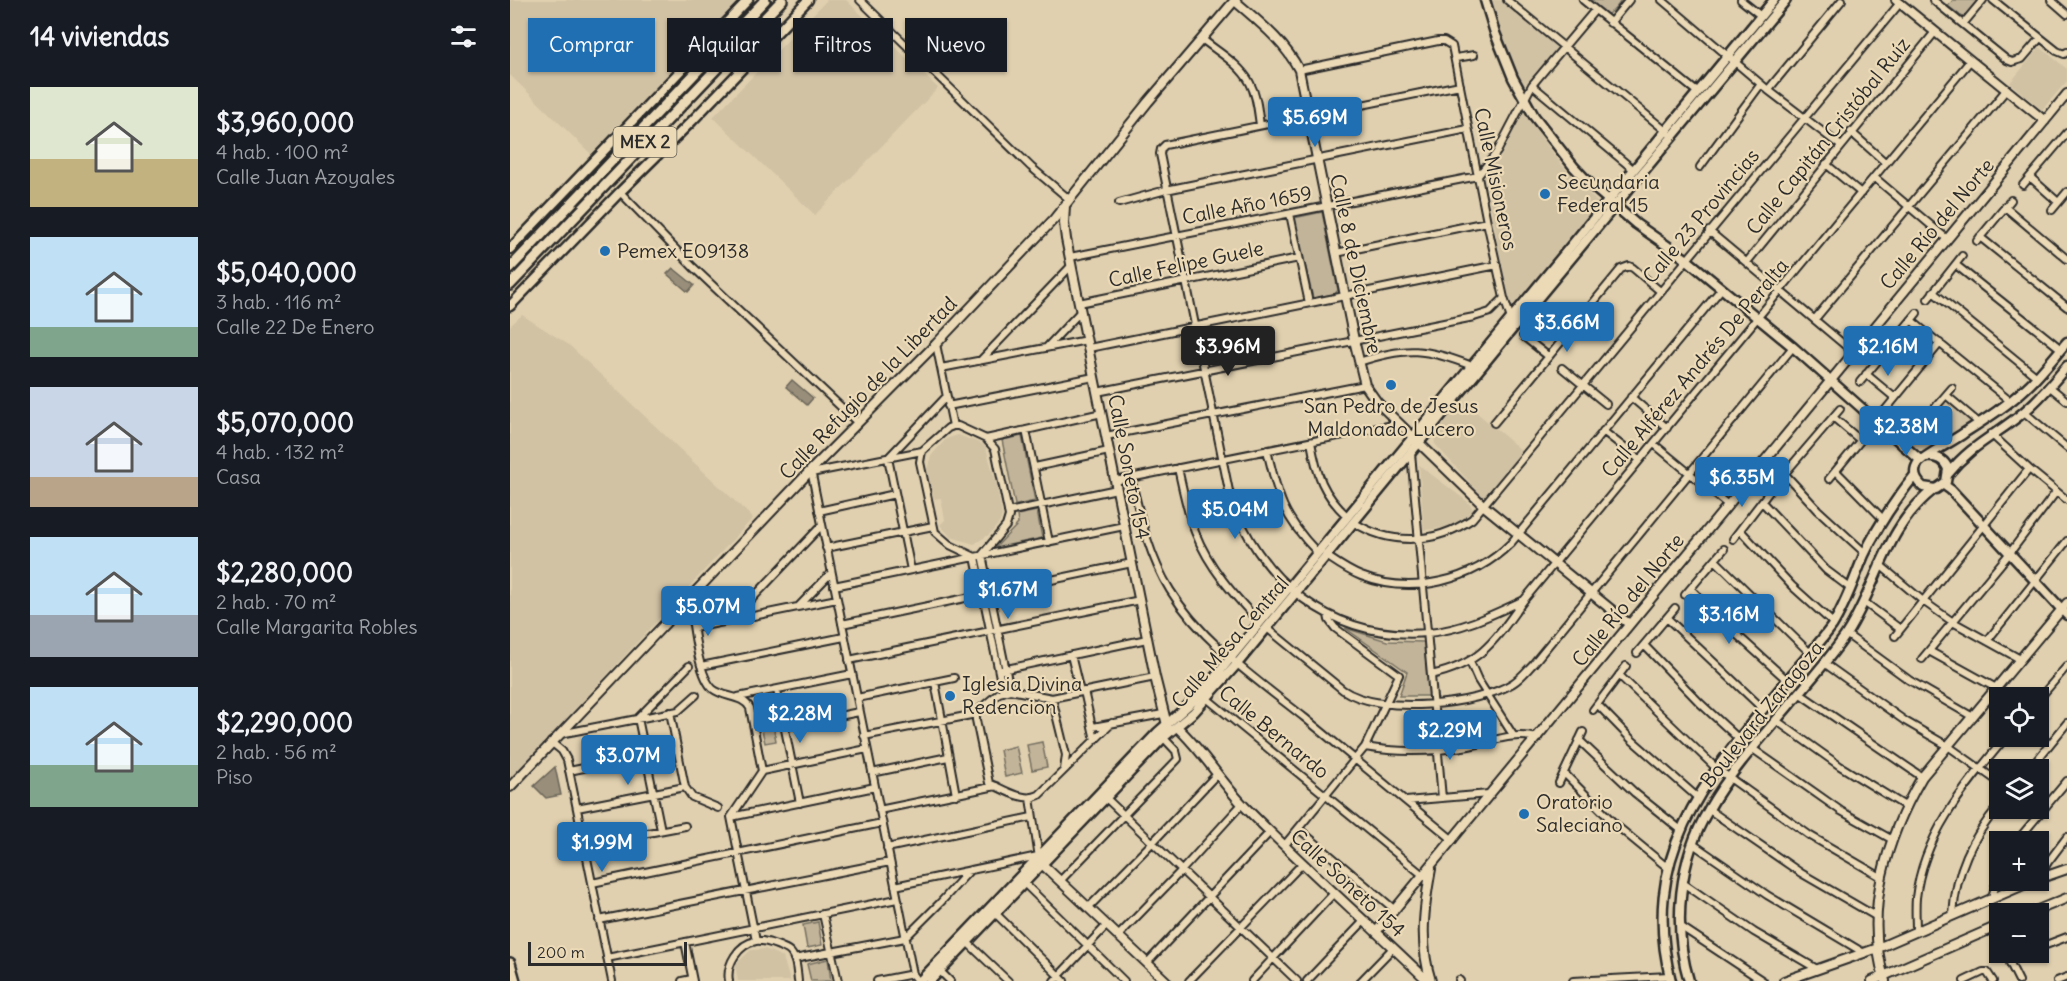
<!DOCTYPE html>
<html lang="es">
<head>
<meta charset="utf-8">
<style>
  :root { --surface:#171b24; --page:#242831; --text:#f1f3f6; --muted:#9ea1a6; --accent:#1f6fb2 }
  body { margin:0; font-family:Delius,sans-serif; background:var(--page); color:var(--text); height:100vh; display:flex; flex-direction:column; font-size:22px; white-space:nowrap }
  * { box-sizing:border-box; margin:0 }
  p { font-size:20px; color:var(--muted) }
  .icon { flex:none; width:33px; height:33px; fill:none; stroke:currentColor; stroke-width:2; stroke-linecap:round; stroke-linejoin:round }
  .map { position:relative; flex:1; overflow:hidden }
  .sheet { display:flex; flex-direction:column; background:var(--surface); width:510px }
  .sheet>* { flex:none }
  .hud { position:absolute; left:18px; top:18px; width:570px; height:54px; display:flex; gap:12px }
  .fabs { position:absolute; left:1479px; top:687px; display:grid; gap:12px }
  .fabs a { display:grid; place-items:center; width:60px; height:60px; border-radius:0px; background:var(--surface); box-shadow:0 2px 4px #0004; font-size:30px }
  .scale { position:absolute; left:18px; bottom:15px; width:159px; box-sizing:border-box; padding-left:6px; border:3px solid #2b2b2b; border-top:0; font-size:16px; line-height:21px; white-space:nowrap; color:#2b2b2b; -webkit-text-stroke:4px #ecdab7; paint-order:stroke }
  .price { position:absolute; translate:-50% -51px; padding:0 14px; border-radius:6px; background:var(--accent); color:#fff; font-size:20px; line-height:39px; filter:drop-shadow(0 2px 3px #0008) }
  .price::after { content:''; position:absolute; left:50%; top:36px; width:18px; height:14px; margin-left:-9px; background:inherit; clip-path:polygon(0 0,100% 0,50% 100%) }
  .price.current { background:#222; color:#fff }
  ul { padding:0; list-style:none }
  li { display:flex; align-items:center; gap:18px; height:150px; padding:0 30px }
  li span { display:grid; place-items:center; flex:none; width:168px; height:120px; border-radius:0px; color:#555 }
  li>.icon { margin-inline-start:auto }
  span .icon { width:72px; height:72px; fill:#fffc; stroke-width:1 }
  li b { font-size:26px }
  h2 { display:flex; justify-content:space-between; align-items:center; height:72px; padding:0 30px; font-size:26px }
  .tag { padding:0 21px; border-radius:0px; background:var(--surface); box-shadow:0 2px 4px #0004; font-size:21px; line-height:54px }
  .tag.current { background:var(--accent); color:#fff }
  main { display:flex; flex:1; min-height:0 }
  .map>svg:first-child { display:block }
</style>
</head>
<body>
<main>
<section class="sheet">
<h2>14 viviendas<svg class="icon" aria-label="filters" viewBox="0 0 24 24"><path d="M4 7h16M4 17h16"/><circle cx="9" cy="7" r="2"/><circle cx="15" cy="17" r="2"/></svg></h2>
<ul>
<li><span style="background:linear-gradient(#dfe7d0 60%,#c2b280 0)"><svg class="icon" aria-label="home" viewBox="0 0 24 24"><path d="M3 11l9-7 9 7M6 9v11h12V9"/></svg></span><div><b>$3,960,000</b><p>4 hab. · 100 m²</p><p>Calle Juan Azoyales</p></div></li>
<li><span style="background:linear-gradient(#bfe0f5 75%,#7fa58c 0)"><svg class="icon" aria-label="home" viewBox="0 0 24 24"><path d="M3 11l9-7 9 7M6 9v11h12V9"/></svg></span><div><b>$5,040,000</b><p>3 hab. · 116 m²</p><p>Calle 22 De Enero</p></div></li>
<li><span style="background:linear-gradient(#c9d6e8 75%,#b9a48a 0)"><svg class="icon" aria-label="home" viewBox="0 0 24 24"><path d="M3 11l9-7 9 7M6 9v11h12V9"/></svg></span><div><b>$5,070,000</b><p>4 hab. · 132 m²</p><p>Casa</p></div></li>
<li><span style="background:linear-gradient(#bfe0f5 65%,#9aa5b1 0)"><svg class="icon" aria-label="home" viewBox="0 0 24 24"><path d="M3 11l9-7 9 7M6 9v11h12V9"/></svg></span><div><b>$2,280,000</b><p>2 hab. · 70 m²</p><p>Calle Margarita Robles</p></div></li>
<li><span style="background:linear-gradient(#bfe0f5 65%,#7fa58c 0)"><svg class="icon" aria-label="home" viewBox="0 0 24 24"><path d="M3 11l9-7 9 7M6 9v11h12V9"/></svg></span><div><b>$2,290,000</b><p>2 hab. · 56 m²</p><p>Piso</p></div></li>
</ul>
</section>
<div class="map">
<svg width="1557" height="981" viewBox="0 0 1557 981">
  <rect width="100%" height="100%" fill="#e0d0af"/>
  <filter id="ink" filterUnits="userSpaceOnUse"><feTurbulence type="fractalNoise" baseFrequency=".0167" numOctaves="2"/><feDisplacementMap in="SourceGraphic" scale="12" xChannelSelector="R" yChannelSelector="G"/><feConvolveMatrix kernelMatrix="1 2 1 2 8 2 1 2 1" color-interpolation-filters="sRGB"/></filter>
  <g filter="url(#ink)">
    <path fill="#d1c2a4" d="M0 0H229L81 154 0 75Z
      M317 0H336L428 88 305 215 203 117Z
      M980 0H992L1048 47 1012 88 994 46Z
      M1530 47 1557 69V81L1532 110 1500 83Z
      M1013 112 1052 165 1088 203 1000 309 975 177 990 159Z
      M12 315 59 345 243 518 0 779V326Z
      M952 400 1012 451 973 497 925 444 924 437Z
      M1434 401 1462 423 1425 449 1413 451 1401 445 1399 442Z
      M448 435 475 445 487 486 492 515 490 522 480 534 464 544 441 537 430 525 435 520 431 498 424 499 417 470 421 456 436 439Z
      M909 465 958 502 963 509 957 516 936 528 914 530Z
      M255 949 273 957 280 981H228L225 965 241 950Z"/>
    <path fill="#c2b499" stroke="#767062" stroke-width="1.5" d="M1079 0H1112C1107 6 1103 14 1095 14Z
      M1443 0H1468L1454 18 1438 6Z
      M812 212 828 290 825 294 803 298 784 218Z
      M512 436 525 501 507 505H505L492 440Z
      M527 511 532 538 485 548 508 524 507 515Z
      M835 628 877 641 914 642 919 696H889L897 672Z
      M262 719 266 741 255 743 250 721Z
      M532 742 537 767 522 770 517 745Z
      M506 746 512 773 495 777 490 750Z
      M308 922 312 945 297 948 293 925Z
      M318 959 321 981H301L297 964Z"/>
    <path fill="#988e7a" stroke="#6c665a" stroke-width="1.5" d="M163 268 184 285 178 292 157 274Z
      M282 380 303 398 297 405 276 387Z
      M45 767 51 795 36 798 24 786Z"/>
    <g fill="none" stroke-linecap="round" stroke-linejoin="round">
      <g stroke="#2b2b2b" stroke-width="10">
        <path id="minor" d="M350 0 521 167 559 199
          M997 0 1162 136
          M1073 0 1187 92
          M1152 0 1258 90 1331 146
          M1231 0 1251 16
          M1423 0 1497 60 1502 62 1512 59 1530 38
          M1483 0 1547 51 1554 54 1557 52
          M1541 0 1557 14
          M1100 23 1119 0
          M1453 24 1473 0
          M692 39C708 52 730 64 740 83 747 96 748 111 750 125
          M946 58 964 55
          M789 70 928 41H934L942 46 977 222 994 298 1002 322
          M950 85 655 145 651 149 650 154 719 491C746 580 822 641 918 633 952 630 984 614 1014 600
          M1022 85 1124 170
          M1258 90 1332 0
          M1341 132 1376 163
          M1316 164 1351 193
          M1190 167 1251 84
          M1364 177 1437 239
          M1520 177 1548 202
          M1513 185 1557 133
          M110 192 183 267 348 423
          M609 203 656 190 958 129
          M1495 207 1557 259
          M1542 210 1557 192
          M780 214 799 303
          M1199 231 1343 352
          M1470 237 1557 307
          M1467 241 1501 200
          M826 253 977 222
          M560 257 968 176 987 152 1022 85 1085 10
          M1237 262 1425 32
          M1446 265 1551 349
          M1423 292 1527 377
          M1418 299 1452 256
          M569 303 789 258
          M1305 319 1497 89
          M1401 320 1500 401
          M1013 336 1038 356
          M426 344 443 426
          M537 347 571 311
          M579 348 987 265
          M471 360 562 265
          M849 362C896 346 916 348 962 366
          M431 368 577 340
          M1052 368 1096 404
          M1356 374 1385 398
          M1350 382 1407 313
          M1540 387 1557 401
          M587 392 964 317 980 312 994 298
          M1436 395 1469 423
          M1121 397 1157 428
          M438 406 584 377
          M1514 412 1557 448
          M1323 417 1350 440
          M984 423 1111 269 1119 266 1123 268 1150 291
          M443 426 438 428 412 451 410 462 425 532 440 545 465 557 493 692
          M443 426H448L476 439 485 449 499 516 496 526 472 555 500 690
          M516 430 539 542
          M1093 431 1130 460
          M1481 434 1519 469 1557 500
          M596 436 855 385
          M476 439 592 413
          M801 442C807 475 812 493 838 517
          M1144 444 1218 505
          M1392 446 1442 388
          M757 450C768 497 773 517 807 552
          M901 453 932 798
          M525 467 599 451
          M668 468C673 490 677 512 685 532 699 568 724 595 750 623
          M301 470 403 974 408 981
          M1326 471 1374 520
          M301 473 412 451
          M1274 473 1308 510 1355 553
          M621 478C630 516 639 556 660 590 692 642 747 680 795 718 845 759 894 800 943 840
          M1270 479 1330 409
          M1319 479 1430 343
          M605 481 888 424
          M1252 502 1316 570 1340 588
          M309 511 385 494
          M498 512 607 489
          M843 522C881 546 925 544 962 519L1390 3
          M1230 530 1282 586 1323 623
          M1223 539 1259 492
          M316 548 423 526
          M815 555C827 563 838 571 851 576 902 596 963 581 1001 543L1212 288
          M1205 560 1300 653
          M1369 564 1413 601 1443 622 1510 659
          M401 570 378 458 436 397
          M324 586 614 526
          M1181 589 1224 632 1277 680
          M1175 595 1214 549
          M179 598C183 620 187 675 203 689 214 698 233 695 240 708L252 771 221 817 246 941
          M1354 602 1390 629
          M289 606 321 573
          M1157 618 1253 709
          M222 620 312 525
          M332 624 622 563
          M184 628 327 599
          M757 628 833 690C869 715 967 706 1003 683 1011 678 1017 670 1023 664L1283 347
          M1336 634 1399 680 1463 717
          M1385 636 1519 469
          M1477 641 1557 541
          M1134 645 1190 703 1229 739
          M1419 651 1486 688
          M1127 653 1165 608
          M561 655 570 692
          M1412 659 1499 554 1546 492
          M339 660 630 600
          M960 662 968 680 1003 735
          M1314 663 1395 721 1438 746 1490 783
          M191 666 334 637
          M492 670 637 639
          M921 675C972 664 985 640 1014 600L1460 61
          M1109 675 1206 768 1299 835 1371 877
          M425 682 446 795
          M267 690 290 803
          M574 691 585 740
          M1289 693 1412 777
          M694 696 914 876
          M228 697 342 674
          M347 698 444 678
          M542 698 556 755 554 770
          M1528 700 1557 666
          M1088 705 1122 740 1187 797
          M1083 710 1116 666
          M160 712 175 787 182 797 208 808
          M466 714V720L479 783C493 789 514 803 529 795L602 723
          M1267 721 1330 766 1395 806
          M274 727 349 712
          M583 727 653 714
          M50 734 168 711 186 695
          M354 736 466 714 471 708 489 693 500 690 542 698 645 677
          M1069 740 1125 793 1171 830
          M41 742 52 751 57 760 102 981
          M855 747C889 753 924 752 959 746 986 741 999 732 1028 738
          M1243 749 1331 811 1381 839
          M1519 770 1557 723
          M59 771 168 749
          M252 771 357 749
          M362 773 438 757
          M1054 773 1107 826 1158 868
          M1049 783 1073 732
          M520 798 529 858
          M596 798 787 981
          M896 801 979 794
          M67 808 175 787
          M1198 809 1291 873 1367 917
          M369 810 486 786
          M221 817 365 787
          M789 829 885 910
          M151 830 128 718 179 666
          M1506 842 1557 781
          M1183 844 1257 895 1354 953
          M74 845 175 826
          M774 846 855 747 889 675 825 628 819 620 818 615
          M377 848 522 817
          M1528 878 1538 862 1557 837
          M550 881 668 759 666 751 651 735
          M82 883 372 823
          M514 883 614 981
          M1173 883 1244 932 1307 969
          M385 886 528 856
          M1482 897 1490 871
          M578 908 643 842 707 774
          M485 913 554 981
          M313 914 328 981
          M1443 915C1446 870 1461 839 1490 804
          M89 920 380 862
          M1170 926 1253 981
          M1406 931C1406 920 1405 909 1406 898 1413 834 1457 784 1497 736
          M608 936 672 870 732 804
          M175 942 183 981
          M457 942 498 981
          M1528 948 1557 937
          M97 958 387 899
          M284 959 395 938 430 903 460 870
          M637 963 760 832
          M430 971 440 981
          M949 980 950 981
          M172 981 182 979
          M219 981C216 965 228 944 246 941 254 940 261 943 269 946 273 948 278 949 281 953 287 960 287 973 288 981
          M367 981 403 974
          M544 981 597 925
          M679 981 793 863
          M742 981 824 893
          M797 981 854 921
          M851 981 883 948
          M1063 981 1159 976
          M1454 981 1473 972H1477L1483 981
          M1509 981 1500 963 1506 957 1517 952
          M1547 981 1557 977"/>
      </g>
      <g stroke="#2b2b2b" stroke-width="12">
        <path id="tertiary" d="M1386 0 1535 121
          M725 1C749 22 774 41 789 70L844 340 855 385 867 402 974 506 1119 624
          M555 206 554 223 556 239 645 677 658 729
          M667 727C693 751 710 781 735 807 794 867 857 922 918 981
          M0 787 301 470 426 344 544 219 638 102 725 0
          M530 859 532 864 656 981
          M921 869C914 907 909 944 921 981
          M1528 879 1557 869
          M1518 914 1557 898
          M866 932 1557 94
          M1274 981 1368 948 1525 880
          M1362 981 1490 925
          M1375 981C1353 911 1377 837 1412 777L1557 603"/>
      </g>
      <g stroke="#2b2b2b" stroke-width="13">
        <path id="secondary" d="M975 0 985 33 1003 78 1024 116 1064 167 1080 184 1126 224 1176 259 1283 347 1410 460
          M0 249 238 0
          M0 306 110 192 182 121 298 0
          M1416 457C1427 456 1434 459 1438 469L1436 482 1426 489 1413 487C1406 481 1402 472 1408 463 1412 457 1445 440 1454 433 1476 419 1498 405 1517 387 1532 373 1544 357 1557 342
          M1438 474C1462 444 1487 435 1515 411 1530 398 1544 382 1557 366
          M1434 485 1441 490 1557 615
          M410 981 648 732 691 694 1264 0
          M420 981 653 738 684 712 727 664 1004 327 1276 0
          M1161 981C1127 850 1202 771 1279 678 1293 661 1309 644 1322 626 1336 604 1344 579 1354 555 1367 527 1386 499 1405 475
          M1179 981C1162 925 1169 859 1199 809 1221 769 1262 726 1292 690 1307 672 1324 653 1337 633 1368 584 1375 528 1423 490"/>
      </g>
      <g stroke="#2b2b2b" stroke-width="14">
        <path id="primary" d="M0 963 5 981"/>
      </g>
      <g stroke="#2b2b2b" stroke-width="14">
        <path id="trunk" d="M0 268 255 0
          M0 285 272 0"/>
      </g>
      <use href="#minor" stroke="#ecdab7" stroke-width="6"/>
      <use href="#tertiary" stroke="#ecdab7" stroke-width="8"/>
      <use href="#secondary" stroke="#ecdab7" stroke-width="8"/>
      <use href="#primary" stroke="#ecdab7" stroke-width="9"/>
      <use href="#trunk" stroke="#ecdab7" stroke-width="9"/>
    </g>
  </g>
  <g fill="#1f6fb2" stroke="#ecdab7" stroke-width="2">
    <circle cx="1035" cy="194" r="6"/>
    <circle cx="95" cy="251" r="6"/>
    <circle cx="881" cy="385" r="6"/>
    <circle cx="440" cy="696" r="6"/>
    <circle cx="1014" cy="814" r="6"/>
  </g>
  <g text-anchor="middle" stroke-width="4.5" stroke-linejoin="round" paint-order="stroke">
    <rect fill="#ecdab7" stroke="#656055" stroke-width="1.5" x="103.5" y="127" width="63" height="30" rx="4.5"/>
    <g font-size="18" font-weight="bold" fill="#2b2b2b">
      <text x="135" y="148">MEX 2</text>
    </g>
    <g font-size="20" fill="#2b2b2b" stroke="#ecdab7">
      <text transform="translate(1318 136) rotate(-51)" y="7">Calle Capitán Cristóbal Ruíz</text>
      <text transform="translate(986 179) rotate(78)" y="7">Calle Misioneros</text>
      <text transform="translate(737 205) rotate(-11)" y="7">Calle Año 1659</text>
      <text transform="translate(1191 216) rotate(-50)" y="7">Calle 23 Provincias</text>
      <text transform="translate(1427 224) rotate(-50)" y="7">Calle Río del Norte</text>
      <text transform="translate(676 264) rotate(-12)" y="7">Calle Felipe Guele</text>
      <text transform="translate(846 264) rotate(78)" y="7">Calle 8 de Diciembre</text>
      <text transform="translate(1185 368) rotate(-50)" y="7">Calle Alférez Andrés De Peralta</text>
      <text transform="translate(358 388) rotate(-46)" y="7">Calle Refugio de la Libertad</text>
      <text transform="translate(619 467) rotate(79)" y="7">Calle Soneto 154</text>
      <text transform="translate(1118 600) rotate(-51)" y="7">Calle Río del Norte</text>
      <text transform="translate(720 642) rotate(-49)" y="7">Calle Mesa Central</text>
      <text transform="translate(1252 714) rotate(-51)" y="7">Boulevard Zaragoza</text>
      <text transform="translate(764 732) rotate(39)" y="7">Calle Bernardo</text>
      <text transform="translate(838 883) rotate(43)" y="7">Calle Soneto 154</text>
    </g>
    <g font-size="20" fill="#2b2b2b" stroke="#ecdab7" text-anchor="start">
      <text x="1047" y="189">Secundaria<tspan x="1047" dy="23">Federal 15</tspan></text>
      <text x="107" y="258">Pemex E09138</text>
      <text x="881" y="413" text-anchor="middle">San Pedro de Jesus<tspan x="881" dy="23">Maldonado Lucero</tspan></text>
      <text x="452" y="691">Iglesia Divina<tspan x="452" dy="23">Redencion</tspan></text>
      <text x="1026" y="809">Oratorio<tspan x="1026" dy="23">Saleciano</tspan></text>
    </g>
  </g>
</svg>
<div class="fabs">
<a><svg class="icon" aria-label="locate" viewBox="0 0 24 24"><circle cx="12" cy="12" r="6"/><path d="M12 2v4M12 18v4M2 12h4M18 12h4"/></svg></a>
<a><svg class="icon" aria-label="layers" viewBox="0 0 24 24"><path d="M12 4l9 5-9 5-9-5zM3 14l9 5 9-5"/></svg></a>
<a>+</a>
<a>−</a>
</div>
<div class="scale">200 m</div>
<b class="price" style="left:805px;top:148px">$5.69M</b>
<b class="price" style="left:1057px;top:353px">$3.66M</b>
<b class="price current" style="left:718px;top:377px">$3.96M</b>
<b class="price" style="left:1378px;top:377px">$2.16M</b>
<b class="price" style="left:1396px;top:457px">$2.38M</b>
<b class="price" style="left:1232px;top:508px">$6.35M</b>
<b class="price" style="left:725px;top:540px">$5.04M</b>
<b class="price" style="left:498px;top:620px">$1.67M</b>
<b class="price" style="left:198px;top:637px">$5.07M</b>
<b class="price" style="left:1219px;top:645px">$3.16M</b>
<b class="price" style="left:290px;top:744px">$2.28M</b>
<b class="price" style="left:940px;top:761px">$2.29M</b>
<b class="price" style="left:118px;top:786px">$3.07M</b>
<b class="price" style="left:92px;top:873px">$1.99M</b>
<div class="hud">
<a class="tag current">Comprar</a>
<a class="tag">Alquilar</a>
<a class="tag">Filtros</a>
<a class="tag">Nuevo</a>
</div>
</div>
</main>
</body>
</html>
